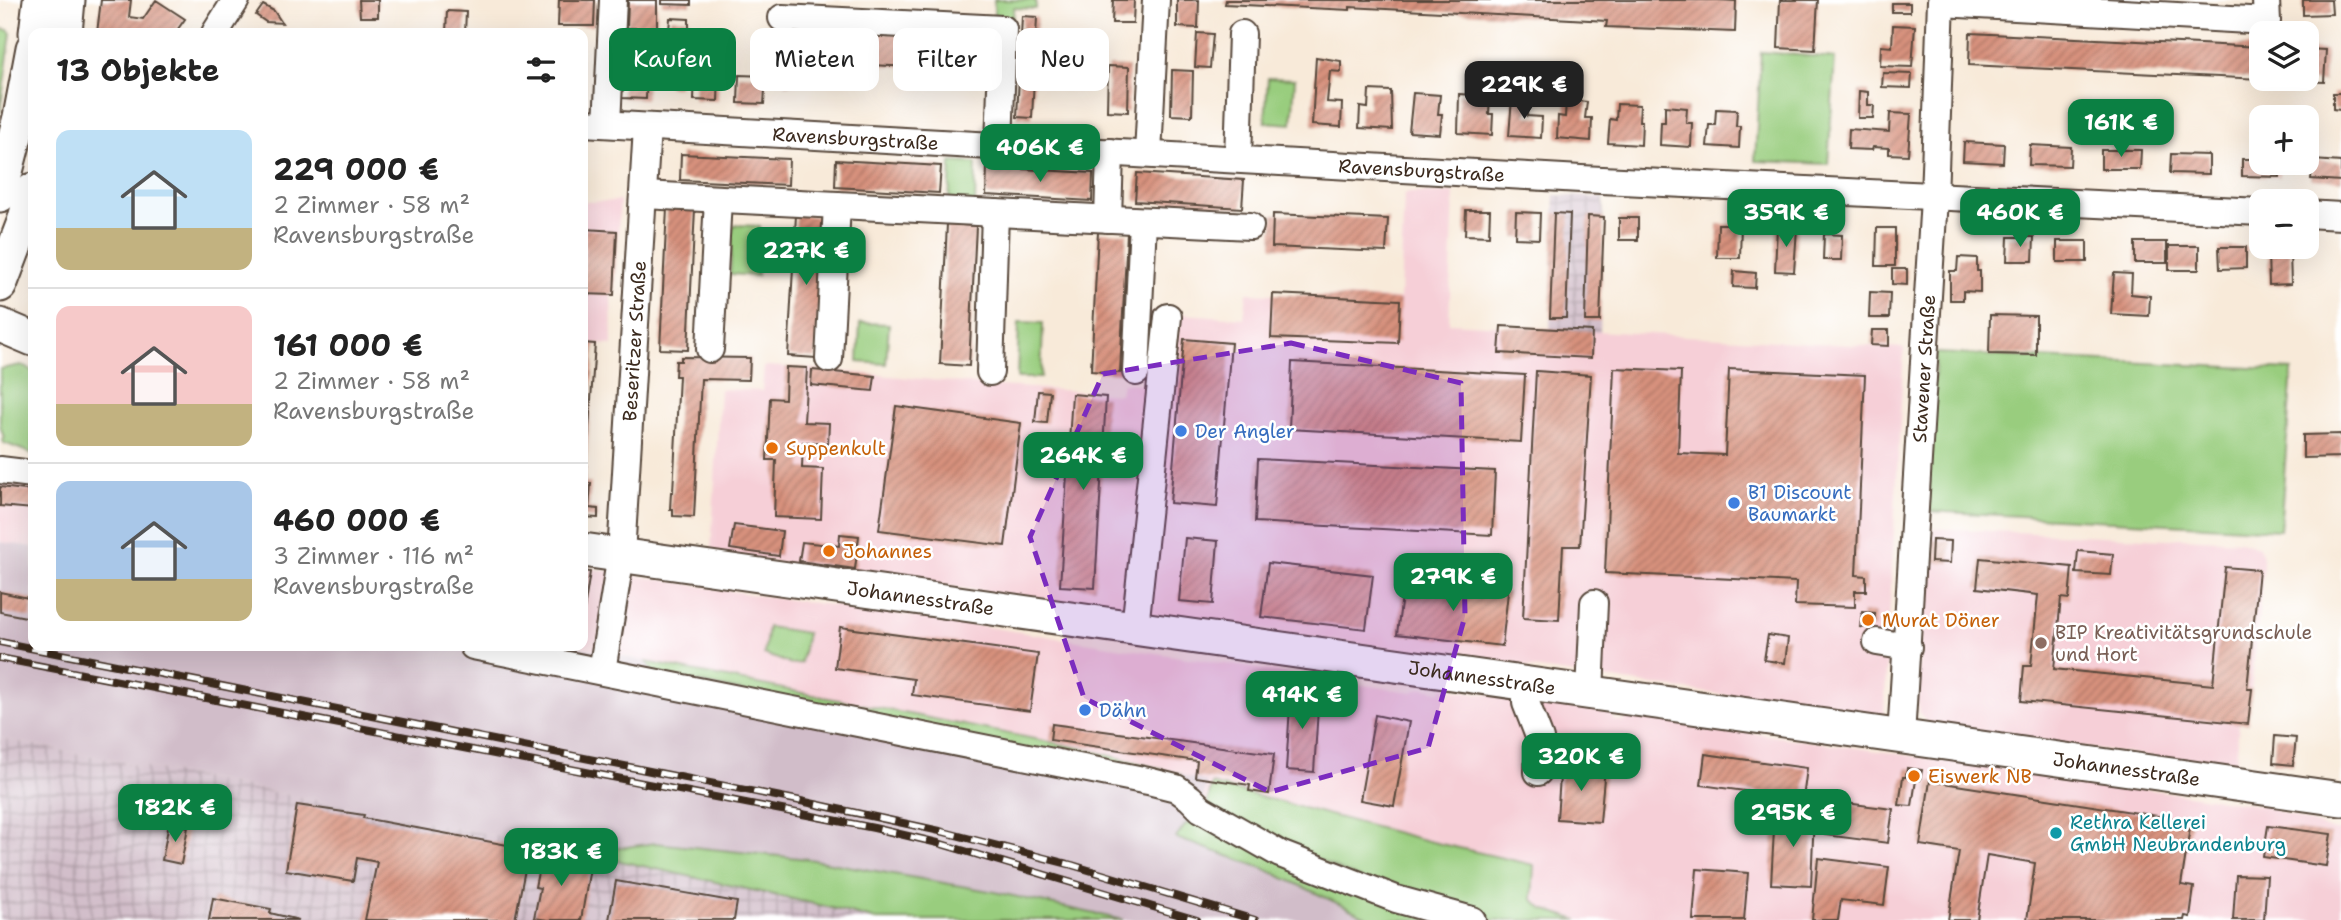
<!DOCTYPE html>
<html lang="de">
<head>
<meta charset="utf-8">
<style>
  :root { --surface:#fff; --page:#f2f2f2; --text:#222; --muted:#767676; --line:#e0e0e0; --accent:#0b8043 }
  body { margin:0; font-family:"Shantell Sans",sans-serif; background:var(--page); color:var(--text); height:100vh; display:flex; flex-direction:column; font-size:26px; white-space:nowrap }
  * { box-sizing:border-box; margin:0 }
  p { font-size:23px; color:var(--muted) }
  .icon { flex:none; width:38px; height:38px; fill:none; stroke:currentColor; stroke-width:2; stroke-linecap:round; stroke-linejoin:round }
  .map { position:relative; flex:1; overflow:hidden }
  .sheet { position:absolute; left:28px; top:28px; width:560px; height:623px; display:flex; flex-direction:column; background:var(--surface); border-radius:14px; box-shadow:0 7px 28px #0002 }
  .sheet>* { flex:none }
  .banner { position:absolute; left:609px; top:28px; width:665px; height:63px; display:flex; gap:14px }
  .tools { position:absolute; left:2249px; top:21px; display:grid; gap:14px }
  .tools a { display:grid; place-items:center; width:70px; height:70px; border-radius:14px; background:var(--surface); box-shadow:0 7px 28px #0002; font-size:35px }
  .price { position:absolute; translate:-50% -60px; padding:0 16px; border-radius:14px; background:var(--accent); color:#fff; font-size:23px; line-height:46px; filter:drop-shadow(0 2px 4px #0008) }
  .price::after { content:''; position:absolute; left:50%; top:42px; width:21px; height:16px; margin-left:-10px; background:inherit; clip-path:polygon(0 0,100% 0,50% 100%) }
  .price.active { background:#222; color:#fff }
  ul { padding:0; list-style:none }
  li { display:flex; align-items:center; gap:21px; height:175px; padding:0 28px }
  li+li { border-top:2px solid var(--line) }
  li span { display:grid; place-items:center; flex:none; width:196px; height:140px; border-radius:14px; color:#555 }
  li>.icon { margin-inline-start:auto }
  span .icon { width:84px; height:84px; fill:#fffc; stroke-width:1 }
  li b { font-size:30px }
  h2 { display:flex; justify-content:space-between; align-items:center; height:84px; padding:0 28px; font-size:30px }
  .pill { padding:0 24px; border-radius:14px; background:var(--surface); box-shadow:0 7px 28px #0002; font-size:24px; line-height:63px }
  .pill.active { background:var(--accent); color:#fff }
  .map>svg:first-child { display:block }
</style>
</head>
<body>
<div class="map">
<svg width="2341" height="920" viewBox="0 0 2341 920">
  <defs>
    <pattern id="industrial-grid" width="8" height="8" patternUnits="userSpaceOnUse" patternTransform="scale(1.75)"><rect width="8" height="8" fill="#d1bdc9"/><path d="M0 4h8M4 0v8" fill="none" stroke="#ab9aa3"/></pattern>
    <pattern id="building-hatch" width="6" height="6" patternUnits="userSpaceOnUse" patternTransform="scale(1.75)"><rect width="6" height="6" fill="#d7917d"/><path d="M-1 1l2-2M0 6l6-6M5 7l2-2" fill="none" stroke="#b07766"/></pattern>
  </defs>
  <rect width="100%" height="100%" fill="#fff"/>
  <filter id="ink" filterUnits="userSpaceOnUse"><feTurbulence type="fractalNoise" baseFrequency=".0143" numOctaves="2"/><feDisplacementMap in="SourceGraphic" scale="14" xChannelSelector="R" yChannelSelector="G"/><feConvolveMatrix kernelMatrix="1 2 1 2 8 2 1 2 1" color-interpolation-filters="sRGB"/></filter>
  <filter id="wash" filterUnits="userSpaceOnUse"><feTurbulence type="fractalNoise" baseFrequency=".00686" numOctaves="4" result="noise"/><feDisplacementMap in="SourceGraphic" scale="28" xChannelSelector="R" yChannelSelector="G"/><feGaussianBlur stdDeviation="1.57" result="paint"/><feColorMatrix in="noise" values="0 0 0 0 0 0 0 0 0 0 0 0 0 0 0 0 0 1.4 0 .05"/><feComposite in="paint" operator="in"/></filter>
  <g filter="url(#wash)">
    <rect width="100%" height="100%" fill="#f8ead9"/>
    <path fill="#f6cfd7" d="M1404 193H1454L1449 323 1904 348 1884 714 1882 717 711 553 720 389 762 391 764 366 807 368 984 385 1120 394 1122 383 1141 384 1149 312 1244 318 1247 293 1400 299Z
      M620 201 614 295H611L612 345 583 343V202Z
      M0 480 33 485V547L0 542Z
      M1926 528 2169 539 2180 538 2240 541 2259 547 2263 557V570L2248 724 2239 723 2236 763 2232 768 1939 728 1926 722 1919 712 1917 701Z
      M583 567 755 595 942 620 1342 682 1411 692 1423 688 1442 692V688L1614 713 1613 720 1624 722 1626 715 2265 806 2331 830 2341 832V920H1373L1263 868 1186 841 1200 815 1207 783 653 673 635 658 574 646H583Z"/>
    <path fill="url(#industrial-grid)" d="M1555 195 1604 198 1600 332 1550 329Z
      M0 738 584 853 824 906 876 920H0Z"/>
    <path fill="#d1bdc9" d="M0 542 33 547V646H574L606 652 647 662 653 673 1036 751 1182 775 1207 782 1200 815 1195 823 1177 838 1263 868 1373 920H1123L995 892 808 859 655 843 584 853 0 738Z"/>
    <path fill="#99cd7e" stroke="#6a7c4e" stroke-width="2" d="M994 0H1036V9L1014 8 1013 18H994Z
      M0 29 8 30 11 33 0 113Z
      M1761 52 1835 58 1828 164 1755 161Z
      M1268 78 1295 79 1292 124 1265 122Z
      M951 162 976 163 975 205 949 204Z
      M733 225 760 226 757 276 730 274Z
      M1019 322 1043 323 1041 378H1017Z
      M860 323 889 324 886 364 858 362Z
      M1936 353 2292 370 2280 530 1927 511Z
      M21 365 33 371V454L4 443 2 440 4 438 0 425V369Z
      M768 627 807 633 801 663 791 664 764 654Z
      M647 662 1085 749 1182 775 1036 751 653 673Z
      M1212 784 1428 841 1534 865 1532 899 1543 909 1578 920H1488L1393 894 1206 808Z
      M1200 815 1461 920H1373L1263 868 1176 838 1186 824 1195 823Z
      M655 843 808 859 995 892 1123 920H876L824 906 584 853Z"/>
    <g id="blocks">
      <path fill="url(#building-hatch)" d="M101 0H131L129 17 143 19 156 0 185 19 175 33H97Z
        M359 0H378V17H360Z
        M559 0H595L594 26H558Z
        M628 0H657V28H627Z
        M662 0H691V5L662 4Z
        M1113 0H1134L1133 23H1112Z
        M1177 0H1199L1198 28 1177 27Z
        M1226 0H1719L1736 1 1735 32 1606 27 1607 21 1478 14 1350 7V10L1225 4Z
        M1780 0H1818L1815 50 1778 48Z
        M2303 0H2331L2332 14 2303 15Z
        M1892 3H1910V12H1892Z
        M263 5 274 11 282 23 266 22 256 15Z
        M447 11 466 12 465 33H446Z
        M1022 16 1037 17 1032 118 1017 117Z
        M670 18 689 19V35L707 36 706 51H697V60L687 59 686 79H679V87H668L669 81H673L674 60 670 59V43L658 42V31H669Z
        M1893 25 1915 26 1912 67 1880 66 1881 46 1892 47Z
        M798 26 979 40 978 70 805 62V71L793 83 786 85 787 36Z
        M1197 33 1213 34 1210 68 1195 67Z
        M1970 33 2261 47V79L1969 65Z
        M623 47 648 48 646 99 622 98Z
        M2306 49 2326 50 2324 82 2296 81V79H2306Z
        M1316 57 1341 61V72L1330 71 1327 102 1342 103 1341 127 1312 125Z
        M1108 66 1129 67 1128 112 1107 111Z
        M1172 70 1193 71 1192 116 1171 115Z
        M1883 73 1912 74 1911 88 1882 87Z
        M695 74H719L718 101 694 100Z
        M739 75 766 76 764 104 738 103Z
        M1369 90 1391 91 1392 130 1359 128 1360 107 1368 108Z
        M1859 91 1868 92V105H1874L1873 118H1858Z
        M1413 93 1440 95 1438 114H1442L1440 134 1409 132Z
        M2333 93H2341V110L2333 109Z
        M1459 94 1490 96 1489 114H1493L1492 135 1458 133Z
        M1512 98 1528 99 1527 116 1542 117 1541 138 1509 136Z
        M1566 100 1587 102 1585 118H1592L1591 141 1557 138 1558 116 1565 117Z
        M1617 104 1640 105 1639 121H1642L1641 145 1608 143 1610 119 1616 120Z
        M1665 106 1687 108 1686 123H1692L1691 147 1660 145 1661 122H1665Z
        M1716 109 1737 110 1736 126H1740L1739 148 1707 146 1709 125H1715Z
        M1890 113 1911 114 1908 155 1889 154V148L1873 147 1872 150 1848 149 1849 129 1889 132Z
        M1964 142 2004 144 2003 163 1963 161Z
        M2030 145 2071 147 2070 166 2029 165Z
        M2101 150H2141L2140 169H2101Z
        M681 154 789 159 788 185 680 180Z
        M2171 154 2209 155V174L2170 173Z
        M2242 159H2261V163H2280V177L2242 176Z
        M836 160 941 166 939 193 835 187Z
        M2313 160 2341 162V181L2311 179Z
        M987 167 1093 173 1092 201 986 195Z
        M1137 173 1244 180 1242 208 1135 201Z
        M667 208 695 209 688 350 660 349Z
        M1466 210H1490L1489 236 1465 235Z
        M1516 212 1540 213 1539 239 1515 238Z
        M1554 213 1570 214 1566 318H1550Z
        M1273 214 1388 219 1386 252 1272 247Z
        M796 215 823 217 816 358 788 356Z
        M1588 216 1604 217 1600 321H1585Z
        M1619 218H1638V240H1619Z
        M947 224 976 226 969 366 940 364Z
        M1718 224H1741L1740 258H1717Z
        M1777 227 1797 228 1794 272 1775 271Z
        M1877 228H1895V266H1876Z
        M585 229 617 231 614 295 583 294Z
        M1098 232 1127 233 1120 373 1091 371Z
        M1824 234 1842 235 1841 260H1823Z
        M2008 237H2034L2033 261H2007Z
        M2057 241H2087V262H2057Z
        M2135 242H2167V263H2135Z
        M2169 246H2199V270H2169Z
        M2219 247H2246V268L2220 269Z
        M2290 252 2291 284 2269 285 2268 253Z
        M1958 257 1977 258V271H1980V292L1963 291V300H1950V271H1957Z
        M1892 269H1907V285L1892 284Z
        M1734 271 1756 273 1755 288 1733 287Z
        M2114 273 2132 274 2131 294 2150 296 2149 316 2111 314Z
        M1870 292 1890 293 1889 318H1869Z
        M1273 294 1400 300 1398 343 1271 338Z
        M1990 315 2036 316V355L1989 354Z
        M1501 326 1592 331 1591 358 1499 353Z
        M1872 330H1889V346L1871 345Z
        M1184 339 1231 343 1217 507 1170 503Z
        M583 343 595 344 585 483H591L589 508 598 509V518L583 517Z
        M681 357 750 358 749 380 701 379 694 517 673 516V509H670L671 492H673L679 376H675L676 361H681Z
        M1292 362 1525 375 1521 442 1289 429Z
        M786 367 807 368 804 422 829 423 828 444 803 442 802 468 823 469 821 519 774 517 776 460H767L770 398 785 399Z
        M1614 368 1681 371 1678 453 1725 455 1729 369 1865 375 1856 575 1866 576V591H1855V607L1795 605 1796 582 1605 573Z
        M812 370 875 376 873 391 811 385Z
        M1536 371 1591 375 1580 546H1563L1559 620 1523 618Z
        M1038 391 1050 392 1047 423 1035 422Z
        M1072 394 1106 397 1095 588 1060 586Z
        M896 406 1021 423 1005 546 879 530Z
        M2341 434V457L2303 458V435Z
        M1258 459 1495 471 1492 535 1255 522Z
        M0 487 33 491V509L0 506Z
        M734 525 782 531 779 556 730 549Z
        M840 534 859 536 855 569 799 561 802 542 839 546Z
        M1185 538 1218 541 1213 604 1179 601Z
        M1932 540 1951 541 1950 563 1931 562Z
        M2078 551 2113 554 2111 575 2076 573Z
        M1980 558 2072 567 2069 599 2061 598 2054 669 2213 685 2225 567 2259 570 2247 689H2252L2248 724 2021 701 2024 666H2031L2038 595 1977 588Z
        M1268 563 1373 575 1366 629 1261 617Z
        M583 571 590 572 584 610H583Z
        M1404 580 1508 592 1502 646 1397 634Z
        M0 592 33 599 31 618 0 612Z
        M1862 612 1875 613 1874 628 1860 627Z
        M840 627 1038 654 1030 711 912 695 914 679 835 668Z
        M1768 635 1788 638 1785 663 1764 660Z
        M1291 690 1319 692 1314 772 1286 770Z
        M1375 715 1409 722 1394 806 1360 800Z
        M1052 724 1274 754 1269 794 1249 791 1250 785 1195 777 1197 761 1050 740Z
        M2275 736 2296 738 2293 765 2273 763Z
        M1705 754 1807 768 1803 799 1701 785Z
        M1561 763 1605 767 1600 822 1557 819Z
        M1907 768 1922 770 1920 780H1916L1912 806 1899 805 1903 777H1906Z
        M1930 781 2191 821 2181 885 2194 887 2190 917 2185 916 2184 920H2027L2035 863 1987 855 1977 920H1948L1959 851 1920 845Z
        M1830 801 1893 809 1888 843 1825 835Z
        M297 805 364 815 363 818 529 849 515 920H365L377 862 357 858 353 881 286 870Z
        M1775 812 1814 814 1811 886 1771 884Z
        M169 823 188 827 181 864 162 860Z
        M2268 826 2331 834 2326 866 2263 857Z
        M542 853 591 862 581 920H548L534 918 540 888 535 887Z
        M1818 858 1889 867 1884 905 1841 900 1838 920H1812Z
        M1697 869 1748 873 1744 920H1693Z
        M2236 875 2267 876 2264 920H2233Z
        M616 881 737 902 734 920H609Z
        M213 898 271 909 270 913 299 920H209Z"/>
    </g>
  </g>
  <g filter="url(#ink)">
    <use href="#blocks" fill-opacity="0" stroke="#57473a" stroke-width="2"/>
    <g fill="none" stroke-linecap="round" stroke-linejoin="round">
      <g stroke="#57473a" stroke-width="30">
        <g id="minor">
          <path d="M1941 3 2267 21 2266 0"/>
          <path d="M782 18 1003 29 999 146"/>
          <path d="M215 33 236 0"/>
          <path id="s1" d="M583 123 1581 179 2261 212"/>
          <path d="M607 124 613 0"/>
          <path d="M1148 154 1156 0"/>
          <path d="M1238 159 1242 34"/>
          <path d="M643 195 1250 226"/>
          <path d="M2306 214 2341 216"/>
          <path d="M1108 219 1110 152"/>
          <path d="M710 349 718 199"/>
          <path d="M829 359 837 205"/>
          <path d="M990 372 995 213"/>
          <path d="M1136 372 1143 221"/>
          <path d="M0 470 33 474"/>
          <path d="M1135 628 1168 317"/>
          <path d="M1877 642 1908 647"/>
          <path d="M473 646 1148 781 1176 788 1190 798 1201 809 1280 854 1396 899 1472 920"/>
          <path id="s2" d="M602 671 621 555 647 127"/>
          <path d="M1526 684V703L1540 739 1538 772"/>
          <path d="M1590 693 1594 603"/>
          <path id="s3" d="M1901 737 1934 198 1941 0"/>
        </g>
      </g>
      <g stroke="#57473a" stroke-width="37">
        <g id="major">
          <path d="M36 33 40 0"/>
          <path d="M65 33 68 0"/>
          <path d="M0 195 20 117 33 48"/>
          <path d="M0 285 24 222 33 190"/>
          <path d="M0 325 33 339"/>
          <path id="s4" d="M583 550 2341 799"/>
        </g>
      </g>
      <use href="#minor" stroke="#fff" stroke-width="26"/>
      <use href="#major" stroke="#fff" stroke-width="33"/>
      <g stroke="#3b2a1e" stroke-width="8">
        <path id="rail" d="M0 642 796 800 940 831 1072 865 1255 920
          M0 658 874 828 938 843 1197 920"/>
      </g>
      <use href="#rail" stroke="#fff" stroke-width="5" stroke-dasharray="16" stroke-linecap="butt"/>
    </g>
  </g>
  <path fill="#7b2cbf" fill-opacity="0.2" stroke="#7b2cbf" stroke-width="5" stroke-dasharray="14 9" stroke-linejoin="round" d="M1291 343 1461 383 1465 616 1428 748 1270 792 1084 698 1030 537 1103 374Z"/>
  <g fill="#3f7fe0" stroke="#fff" stroke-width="2.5">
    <circle cx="1181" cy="431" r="7"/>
    <circle cx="1734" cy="503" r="7"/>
    <circle cx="1085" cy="710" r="7"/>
  </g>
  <g fill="#e8710a" stroke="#fff" stroke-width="2.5">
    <circle cx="772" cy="448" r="7"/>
    <circle cx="829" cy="551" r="7"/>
    <circle cx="1868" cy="620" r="7"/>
    <circle cx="1914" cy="776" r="7"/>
  </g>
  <circle fill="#8d6e63" stroke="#fff" stroke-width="2.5" cx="2041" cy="643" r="7"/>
  <circle fill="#0f9aa8" stroke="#fff" stroke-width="2.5" cx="2056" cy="833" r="7"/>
  <g text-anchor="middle" stroke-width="5" stroke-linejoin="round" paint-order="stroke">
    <g font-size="19" fill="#3b2a1e" stroke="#fff">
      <text dy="7" stroke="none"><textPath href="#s1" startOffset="273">Ravensburgstraße</textPath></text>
      <text dy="7" stroke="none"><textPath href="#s1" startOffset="840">Ravensburgstraße</textPath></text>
      <text dy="7" stroke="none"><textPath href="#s2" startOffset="332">Beseritzer Straße</textPath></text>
      <text dy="7" stroke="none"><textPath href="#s3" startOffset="369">Stavener Straße</textPath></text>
      <text dy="7" stroke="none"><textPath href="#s4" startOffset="341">Johannesstraße</textPath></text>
      <text dy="7" stroke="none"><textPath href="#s4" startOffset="908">Johannesstraße</textPath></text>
      <text dy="7" stroke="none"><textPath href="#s4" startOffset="1559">Johannesstraße</textPath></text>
    </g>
    <g font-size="19" fill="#366cbe" stroke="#fff" text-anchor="start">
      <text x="1195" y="438">Der Angler</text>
      <text x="1748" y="499">B1 Discount<tspan x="1748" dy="22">Baumarkt</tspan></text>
      <text x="1099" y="717">Dähn</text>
    </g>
    <g font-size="19" fill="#c56008" stroke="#fff" text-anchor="start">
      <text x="786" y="455">Suppenkult</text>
      <text x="843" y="558">Johannes</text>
      <text x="1882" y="627">Murat Döner</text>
      <text x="1928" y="783">Eiswerk NB</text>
    </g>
    <g font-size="19" fill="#785e54" stroke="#fff" text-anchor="start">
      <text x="2055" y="639">BIP Kreativitätsgrundschule<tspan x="2055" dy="22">und Hort</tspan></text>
    </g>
    <g font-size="19" fill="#0d838f" stroke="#fff" text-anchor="start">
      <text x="2070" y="829">Rethra Kellerei<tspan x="2070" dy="22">GmbH Neubrandenburg</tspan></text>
    </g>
  </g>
</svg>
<div class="tools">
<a><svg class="icon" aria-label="layers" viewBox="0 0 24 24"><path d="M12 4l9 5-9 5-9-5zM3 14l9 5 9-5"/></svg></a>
<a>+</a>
<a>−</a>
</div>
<b class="price active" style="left:1524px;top:121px">229K €</b>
<b class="price" style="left:2121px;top:159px">161K €</b>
<b class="price" style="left:1040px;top:184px">406K €</b>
<b class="price" style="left:1786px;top:249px">359K €</b>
<b class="price" style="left:2020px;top:249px">460K €</b>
<b class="price" style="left:806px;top:287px">227K €</b>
<b class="price" style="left:1083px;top:492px">264K €</b>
<b class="price" style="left:1453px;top:613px">279K €</b>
<b class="price" style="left:1302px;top:731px">414K €</b>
<b class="price" style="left:1581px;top:793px">320K €</b>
<b class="price" style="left:175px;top:844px">182K €</b>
<b class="price" style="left:1793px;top:849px">295K €</b>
<b class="price" style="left:561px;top:888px">183K €</b>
<div class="banner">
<a class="pill active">Kaufen</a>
<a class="pill">Mieten</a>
<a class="pill">Filter</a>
<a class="pill">Neu</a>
</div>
<section class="sheet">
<h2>13 Objekte<svg class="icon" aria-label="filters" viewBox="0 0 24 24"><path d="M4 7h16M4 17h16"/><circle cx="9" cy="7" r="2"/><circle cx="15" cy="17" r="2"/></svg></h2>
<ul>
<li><span style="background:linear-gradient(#bfe0f5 70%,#c2b280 0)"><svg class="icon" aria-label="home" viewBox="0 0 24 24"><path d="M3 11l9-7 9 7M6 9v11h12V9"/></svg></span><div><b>229 000 €</b><p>2 Zimmer · 58 m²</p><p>Ravensburgstraße</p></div></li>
<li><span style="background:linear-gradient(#f6c9c9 70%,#c2b280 0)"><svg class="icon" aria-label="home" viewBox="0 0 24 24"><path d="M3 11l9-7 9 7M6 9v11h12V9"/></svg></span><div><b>161 000 €</b><p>2 Zimmer · 58 m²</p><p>Ravensburgstraße</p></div></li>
<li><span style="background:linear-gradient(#a9c7e8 70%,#c2b280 0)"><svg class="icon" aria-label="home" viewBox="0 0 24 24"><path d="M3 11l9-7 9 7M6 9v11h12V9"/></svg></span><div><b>460 000 €</b><p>3 Zimmer · 116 m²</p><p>Ravensburgstraße</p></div></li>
</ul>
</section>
</div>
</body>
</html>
